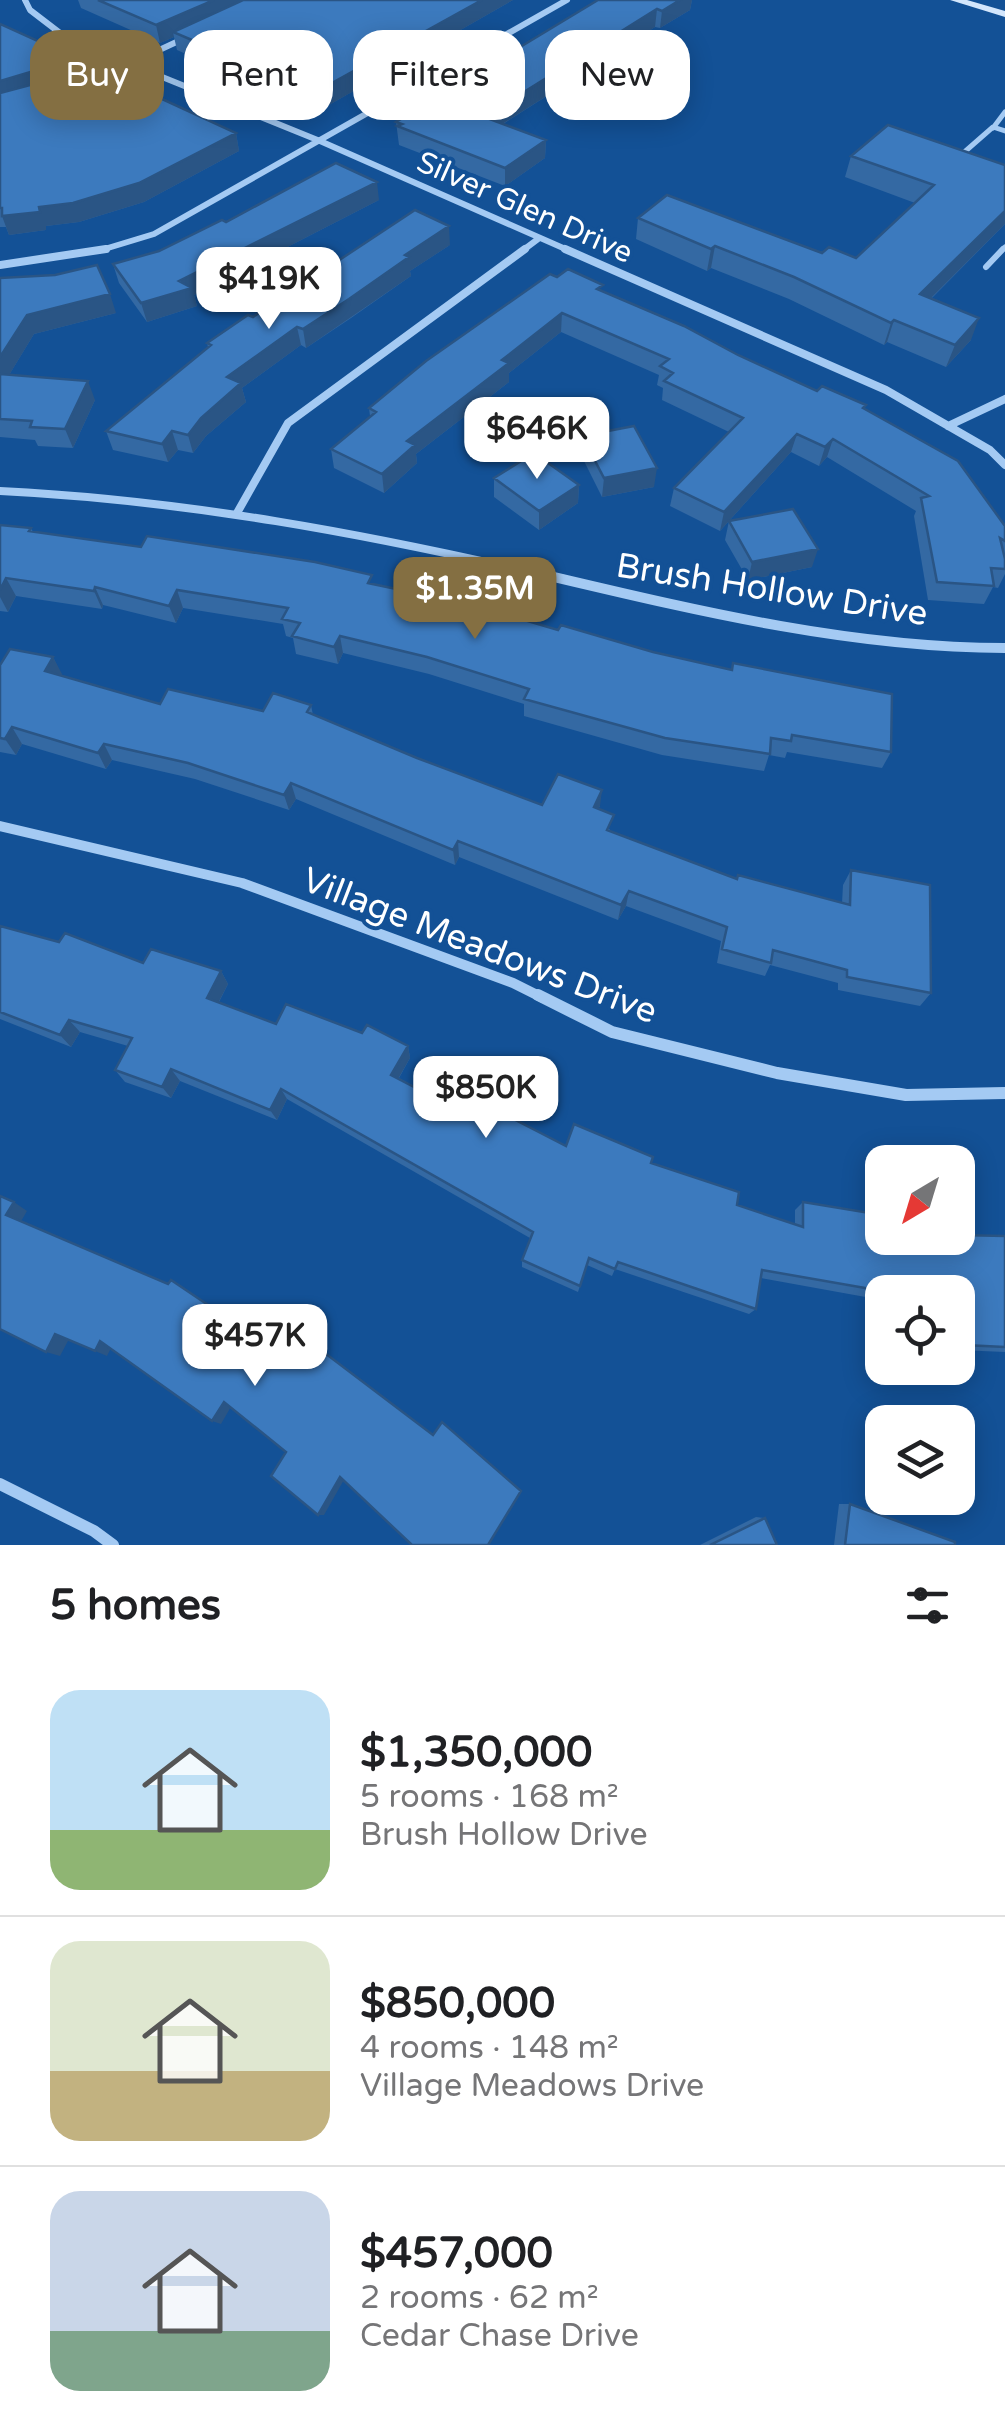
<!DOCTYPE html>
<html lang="en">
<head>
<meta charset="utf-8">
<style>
  :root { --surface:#fff; --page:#f2f2f2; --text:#202124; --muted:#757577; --line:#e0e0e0; --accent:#846f42 }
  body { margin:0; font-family:"Varela Round",sans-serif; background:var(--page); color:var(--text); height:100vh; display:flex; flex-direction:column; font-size:38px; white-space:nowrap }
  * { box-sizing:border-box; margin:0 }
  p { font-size:32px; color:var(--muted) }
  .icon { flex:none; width:55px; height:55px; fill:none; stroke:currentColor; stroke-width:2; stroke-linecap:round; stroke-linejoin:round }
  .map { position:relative; height:1545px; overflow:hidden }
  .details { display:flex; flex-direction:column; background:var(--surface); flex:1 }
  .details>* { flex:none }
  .top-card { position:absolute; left:30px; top:30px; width:945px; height:90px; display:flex; gap:20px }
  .needle { width:65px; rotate:218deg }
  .buttons { position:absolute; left:865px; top:1145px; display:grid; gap:20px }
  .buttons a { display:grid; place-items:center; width:110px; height:110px; border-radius:20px; background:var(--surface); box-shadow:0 5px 25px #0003; font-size:50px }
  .price { position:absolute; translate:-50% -85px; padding:0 22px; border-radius:20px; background:#fff; color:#222; font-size:32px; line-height:65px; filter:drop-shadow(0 2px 5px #0008) }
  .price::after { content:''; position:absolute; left:50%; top:60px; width:30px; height:22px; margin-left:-15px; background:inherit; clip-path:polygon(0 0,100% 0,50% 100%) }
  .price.on { background:var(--accent); color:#fff }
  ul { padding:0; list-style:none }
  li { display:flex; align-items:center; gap:30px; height:250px; padding:0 50px }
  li+li { border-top:2px solid var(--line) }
  li span { display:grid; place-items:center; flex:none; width:280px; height:200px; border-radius:30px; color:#555 }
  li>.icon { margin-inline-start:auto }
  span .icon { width:120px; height:120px; fill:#fffc; stroke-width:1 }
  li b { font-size:42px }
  h2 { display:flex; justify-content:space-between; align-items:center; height:120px; padding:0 50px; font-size:42px }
  .chip { padding:0 35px; border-radius:30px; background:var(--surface); box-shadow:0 5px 25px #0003; font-size:35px; line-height:90px }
  .chip.on { background:var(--accent); color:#fff }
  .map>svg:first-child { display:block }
</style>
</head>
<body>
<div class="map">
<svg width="1005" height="1545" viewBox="0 0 1005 1545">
  <rect width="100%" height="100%" fill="#135196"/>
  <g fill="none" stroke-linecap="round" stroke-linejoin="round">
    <path stroke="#a4caf3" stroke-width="5" d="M993 128 1005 112
      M961 155 993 127 1005 131
      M1001 251 1005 247"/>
    <path stroke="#a4caf3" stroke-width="6" d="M986 267 1003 249"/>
    <path stroke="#a4caf3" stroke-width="6" d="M25 0 30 10 60 33 98 51 320 141 570 251
      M78 88 185 38
      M98 251 154 234 567 0
      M522 251 538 239"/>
    <path stroke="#a4caf3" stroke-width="8" d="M565 249 886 390 990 450 1005 465
      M0 265 106 249
      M948 426 1005 399
      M0 491C186 500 367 534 548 576
      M237 513 288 423 525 249"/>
    <path stroke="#a4caf3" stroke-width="10" d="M537 573C690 609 848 648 1005 648
      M0 826 242 883 513 983 543 998"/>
    <path stroke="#a4caf3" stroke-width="12" d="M538 995 612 1032 777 1073 906 1095 1005 1093
      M0 1484 94 1531 113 1545"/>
    <path fill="#d3e6fc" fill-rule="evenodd" d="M950 0H967L1005 11V17Z"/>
  </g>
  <path fill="#3469a3" d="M78 0H513L315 113 198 66 197 59 177 50 174 37 160 43 81 8Z
    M598 0H692L690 10 660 28 655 27 503 124 546 140 545 158 505 186 399 145 396 122Z
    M0 24 95 94 236 133 239 151 144 202 79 222 46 226V230L9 235 6 227H0Z
    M851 156 1005 165V224L931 299 971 340 946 367 887 342 884 345 789 299 711 268 707 271 636 239 638 218 856 258 915 203 845 177Z
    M379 200 194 295 197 306 147 322 119 283 113 264 159 251 226 222Z
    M450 245 410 271 411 276 351 318 306 348 301 345 242 388 246 402 206 436 193 453 178 450 168 462 113 450 106 431 208 347 207 343 253 317Z
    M557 277 602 292 817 391 866 405 864 409 1005 526V574L998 588 993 587 984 604 928 600 914 516 916 511 827 457 819 466 791 452 720 531 670 506 674 488 729 432 662 400 663 388 657 385 659 375 561 332 509 373V382L416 454 417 463 384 493 334 468 331 449 370 416 369 408Z
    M0 278 116 313 34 334 9 375 95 400 73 448 38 446 35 440 0 437Z
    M582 436 654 487 602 497 581 455Z
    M494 478 579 485 578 503 539 530 494 497Z
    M729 521 812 567 748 580 725 540Z
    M0 525 31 528 33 532 373 584 891 752 882 768 787 752 785 758 769 755 764 771 662 755 524 716V704L429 674 343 653 338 664 296 654 293 638 286 636 283 624 183 608 176 623 103 605 102 609 16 596 8 612 0 611Z
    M53 657 62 676 160 704 263 711 311 705 313 715 417 758 542 805 600 806 598 809 611 832 736 879 842 903 843 885 851 870 931 993 920 1006 838 990V983L770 965 765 976 717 963 721 941 626 906 618 920 459 857 455 865 296 799 289 810 195 779 112 760 106 769 22 744 16 755 0 752V665Z
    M0 926 143 963 221 971 228 984 219 1002 276 1024 362 1033 408 1046 410 1058 399 1078 451 1106 512 1104 510 1117 566 1146 651 1163 737 1205 795 1225V1210L803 1202 882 1238 1005 1236V1352L958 1350V1292H882V1300L761 1278 756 1309 749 1314 615 1269 612 1276 587 1265 578 1292 522 1267V1260L530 1238 287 1099 277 1120 180 1081 171 1098 125 1082 115 1070 128 1046 80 1032 71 1047 0 1019Z
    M839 1504H850L955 1545H834Z
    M756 1517 765 1518 777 1545H700Z"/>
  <path fill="#2a5585" d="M214 0H256L173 32 174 37 160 43 156 25Z
    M482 0H513L315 113 312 94Z
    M680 0H692L690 10 660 28 662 11Z
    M657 9 655 27 485 135 484 117Z
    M64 62 70 80 0 101V81Z
    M236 133 239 151 144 202 79 222 46 226V230L9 235 2 216 39 207Z
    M546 140 545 158 505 186V168Z
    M377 182 379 200 194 295 197 306 147 322 141 303 179 281Z
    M1005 211V224L913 316 920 294Z
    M449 226 450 245 410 271 411 276 306 348 303 329 405 255Z
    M715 246 711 268 707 271 711 249Z
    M110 294 116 313 34 334 0 390V357L27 315Z
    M562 313 561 332 509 373V382L416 454 417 463 384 493 382 474 407 441 502 360Z
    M979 318 971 340 946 367 955 345Z
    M894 320 887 342 884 345 891 323Z
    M297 327 301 345 242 388 246 402 206 436 193 453 188 435 227 377Z
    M88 381 95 400 73 448 65 429Z
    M172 431 178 450 168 462 162 444Z
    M797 434 791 452 720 531 724 512Z
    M833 439 827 457 819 466 825 447Z
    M657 468 654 487 602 497 604 478Z
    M579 485 578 503 539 530V511Z
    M818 549 812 567 748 580 752 562Z
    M6 578 16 596 8 612 0 597V590Z
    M95 587 103 605 102 609 94 591Z
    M177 590 183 608 176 623 169 606Z
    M340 636 343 653 338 664 334 647Z
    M53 657 62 674 54 688 45 671Z
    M12 727 22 744 16 755 5 739Z
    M104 744 112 760 106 769 98 753Z
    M291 783 296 799 289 810 284 795Z
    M602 790 600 806 592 823 594 807Z
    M458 841 459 857 455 865 453 850Z
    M629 891 626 906 618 920 621 905Z
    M221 971 228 984 214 1011 207 998Z
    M69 1020 80 1032 71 1047 60 1035Z
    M408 1046 410 1058 394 1086 391 1075Z
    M171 1069 180 1081 171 1098 162 1087Z
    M281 1089 287 1099 277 1120 270 1110Z
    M14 1202 27 1211 20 1223 6 1215Z
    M55 1334 69 1339 60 1356 46 1352Z
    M100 1341 112 1346 107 1356 95 1351Z
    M224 1402 232 1405 221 1424 212 1421Z
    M340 1477 345 1478 324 1515H318Z"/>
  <path fill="#3c7abe" stroke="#2a5585" stroke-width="2.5" d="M98 0H214L156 25Z
    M243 0H482L312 94 194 48 199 43 173 32Z
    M598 0H680L662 11 657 9 484 117 546 140 505 168 397 126 402 124 396 122Z
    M0 24 49 46 64 62 0 81Z
    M75 73 95 94 123 81 236 133 139 183 73 203 39 207 40 212 2 216V208H0V93Z
    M888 125 1005 165V211L920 294 979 318 955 345 894 320 891 323 794 277 715 246 711 249 638 218 667 195 822 253 829 247 856 258 934 185 851 156Z
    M336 163 377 182 179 281 192 288 141 303 113 264 159 251 222 220 226 222Z
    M415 210 449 226 405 255 409 257 349 299 303 329 297 327 227 377 241 383 201 418 188 435 172 431 162 444 106 431 211 345 207 343 248 315 253 317Z
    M97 265 110 294 27 315 0 357V278L55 275Z
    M568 269 603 285 597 289 684 326 738 355 817 391 822 386 866 405 863 408 958 461 1005 526V541L1000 538 1005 559V569L991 568 994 586 937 582 921 498 929 496 833 439 825 447 797 434 724 512 674 488 743 418 664 381 673 373 660 366 669 359 562 313 502 360 509 363 407 441 415 445 382 474 331 449 376 412 369 408 426 361 550 274 557 277Z
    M0 374 88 381 65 429 30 427 32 421 0 419Z
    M634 426 657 468 604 478 582 436Z
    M534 453 579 485 539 511 494 478Z
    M793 509 818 549 752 562 729 521Z
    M0 525 31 528 29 531 141 547 147 536 315 562 372 575 368 583 473 605 558 630 561 625 653 652 732 670 733 663 892 694 891 752 792 735 791 741 771 738 770 754 665 738 524 699 529 689 427 657 340 636 334 647 292 636 300 623 282 619 288 608 177 590 169 606 95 587 94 591 6 578 0 590Z
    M10 649 53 657 45 671 160 704 168 689 263 711 273 693 311 705 307 712 417 758 542 805 558 774 602 790 594 807 614 815 607 830 737 879 738 875 850 905 851 870 930 885 931 993 847 977V970L773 950 771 963 722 949 727 927 629 891 621 905 458 841 453 850 291 783 284 795 188 763 104 744 98 753 12 727 5 739 0 738V665Z
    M0 926 59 942 65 933 143 963 151 949 221 971 207 998 276 1024 286 1004 362 1033 367 1025 408 1046 391 1075 451 1106 467 1079 512 1104 506 1115 566 1146 574 1124 653 1157 651 1163 739 1192 737 1205 803 1227V1202L882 1215V1238H958V1235L1005 1236V1347L964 1345 958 1309V1292H888L762 1270 756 1309 618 1262 615 1269 589 1258 580 1286 522 1260 533 1232 281 1089 270 1110 171 1069 162 1087 115 1070 132 1038 69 1020 60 1035 0 1012Z
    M0 1196 14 1202 6 1215 168 1284 171 1280 294 1363 309 1341 433 1435 442 1422 521 1491 488 1545H412L340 1477 318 1515 271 1476 286 1452 224 1402 212 1421 100 1341 95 1351 55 1334 46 1352 0 1329Z
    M850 1504 955 1542V1545H845Z
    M765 1518 777 1545H710Z"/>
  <g text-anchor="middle" stroke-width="8" stroke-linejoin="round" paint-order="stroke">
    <g font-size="30" fill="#fff" stroke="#135196">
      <text transform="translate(525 207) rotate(24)" y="10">Silver Glen Drive</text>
    </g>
    <g font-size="35" fill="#fff" stroke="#135196">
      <text transform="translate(772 589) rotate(9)" y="12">Brush Hollow Drive</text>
      <text transform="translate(480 945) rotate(21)" y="12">Village Meadows Drive</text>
    </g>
  </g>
</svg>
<div class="buttons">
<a><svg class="needle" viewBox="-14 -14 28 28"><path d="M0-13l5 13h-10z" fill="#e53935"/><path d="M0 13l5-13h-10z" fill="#757577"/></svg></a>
<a><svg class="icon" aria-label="locate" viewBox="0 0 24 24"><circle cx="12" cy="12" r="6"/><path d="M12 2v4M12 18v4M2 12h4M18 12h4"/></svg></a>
<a><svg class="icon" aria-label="layers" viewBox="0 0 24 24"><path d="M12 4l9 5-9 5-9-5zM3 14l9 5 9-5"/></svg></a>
</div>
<b class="price" style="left:269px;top:332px">$419K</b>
<b class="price" style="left:537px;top:482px">$646K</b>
<b class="price on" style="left:475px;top:642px">$1.35M</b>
<b class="price" style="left:486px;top:1141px">$850K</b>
<b class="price" style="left:255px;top:1389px">$457K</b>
<div class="top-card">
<a class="chip on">Buy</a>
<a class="chip">Rent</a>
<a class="chip">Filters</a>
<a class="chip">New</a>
</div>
</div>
<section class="details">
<h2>5 homes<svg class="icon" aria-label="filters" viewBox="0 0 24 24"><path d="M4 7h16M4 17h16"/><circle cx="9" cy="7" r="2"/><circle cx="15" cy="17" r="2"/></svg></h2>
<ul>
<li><span style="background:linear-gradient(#bfe0f5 70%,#8fb573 0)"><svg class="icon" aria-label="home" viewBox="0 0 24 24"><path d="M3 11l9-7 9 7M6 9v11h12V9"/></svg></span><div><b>$1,350,000</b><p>5 rooms · 168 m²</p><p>Brush Hollow Drive</p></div></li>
<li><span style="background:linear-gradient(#dfe7d0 65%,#c2b280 0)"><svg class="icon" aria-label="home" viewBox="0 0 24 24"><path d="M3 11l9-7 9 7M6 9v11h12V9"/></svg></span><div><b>$850,000</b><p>4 rooms · 148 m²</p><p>Village Meadows Drive</p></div></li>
<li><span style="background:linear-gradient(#c9d6e8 70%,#7fa58c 0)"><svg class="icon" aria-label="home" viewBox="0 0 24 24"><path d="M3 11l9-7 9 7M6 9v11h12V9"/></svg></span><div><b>$457,000</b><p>2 rooms · 62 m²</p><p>Cedar Chase Drive</p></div></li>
</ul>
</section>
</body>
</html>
